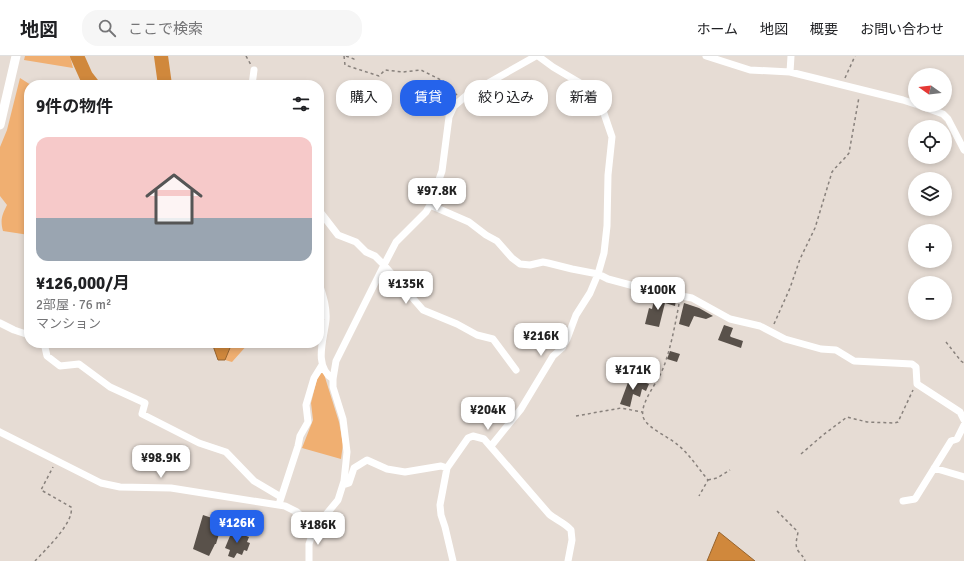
<!DOCTYPE html>
<html lang="ja">
<head>
<meta charset="utf-8">
<style>
  :root { --surface:#fff; --page:#f6f6f6; --text:#202124; --muted:#757577; --line:#e0e0e0; --accent:#2563eb }
  body { margin:0; font-family:Signika,"Noto Sans JP",sans-serif; background:var(--page); color:var(--text); height:100vh; display:flex; flex-direction:column; font-size:15px; white-space:nowrap }
  * { box-sizing:border-box; margin:0 }
  p { font-size:13px; color:var(--muted) }
  .icon { flex:none; width:22px; height:22px; fill:none; stroke:currentColor; stroke-width:2; stroke-linecap:round; stroke-linejoin:round }
  .map { position:relative; flex:1; overflow:hidden }
  .side { position:absolute; left:24px; top:24px; width:300px; height:268px; display:flex; flex-direction:column; background:var(--surface); border-radius:16px; box-shadow:0 2px 6px #0003 }
  .side>* { flex:none }
  .top-card { position:absolute; left:336px; top:24px; width:380px; height:36px; display:flex; gap:8px }
  .needle { width:26px; rotate:284deg }
  .fabs { position:absolute; left:908px; top:12px; display:grid; gap:8px }
  .fabs a { display:grid; place-items:center; width:44px; height:44px; border-radius:50%; background:var(--surface); box-shadow:0 2px 6px #0003; font-size:20px }
  .price { position:absolute; translate:-50% -34px; padding:0 9px; border-radius:8px; background:#fff; color:#222; font-size:13px; line-height:26px; filter:drop-shadow(0 1px 2px #0008) }
  .price::after { content:''; position:absolute; left:50%; top:24px; width:12px; height:9px; margin-left:-6px; background:inherit; clip-path:polygon(0 0,100% 0,50% 100%) }
  .price.active { background:var(--accent); color:#fff }
  ul { padding:0; list-style:none }
  li { display:grid; align-content:center; gap:8px; height:212px; padding:0 12px }
  li+li { border-top:1px solid var(--line) }
  li span { display:grid; place-items:center; height:124px; border-radius:12px; color:#555 }
  li>.icon { margin-inline-start:auto }
  span .icon { width:72px; height:72px; fill:#fffc; stroke-width:1 }
  li b { font-size:17px }
  h2 { display:flex; justify-content:space-between; align-items:center; height:48px; padding:0 12px; font-size:17px }
  .chip { padding:0 14px; border-radius:16px; background:var(--surface); box-shadow:0 2px 6px #0003; font-size:14px; line-height:36px }
  .chip.active { background:var(--accent); color:#fff }
  header { display:flex; align-items:center; gap:24px; box-sizing:border-box; height:56px; padding:0 20px; background:var(--surface); border-bottom:1px solid var(--line) }
  header strong { font-size:19px }
  nav { display:flex; gap:22px; margin-inline-start:auto; font-size:14px }
  .search { width:280px; height:36px; background:var(--page); display:flex; align-items:center; gap:10px; box-sizing:border-box; padding:0 14px; border-radius:16px; color:var(--muted); font-size:15px }
  .map>svg:first-child { display:block }
</style>
</head>
<body>
<header>
<strong>地図</strong>
<div class="search"><svg class="icon" aria-label="search" viewBox="0 0 24 24"><circle cx="10" cy="10" r="6"/><path d="M15 15l6 6"/></svg>ここで検索</div>
<nav><a>ホーム</a><a>地図</a><a>概要</a><a>お問い合わせ</a></nav>
</header>
<div class="map">
<svg width="964" height="505" viewBox="0 0 964 505">
  <rect width="100%" height="100%" fill="#e6dcd4"/>
  <path fill="#f0af71" d="M25 0H70L73 12 24 4Z
    M20 22 31 29H29V179L3 175C0 164 2 159 7 149L0 140V91L7 74Z
    M319 233 326 256 321 284 319 283Z
    M232 287H249L232 306 225 304Z
    M323 315 339 366 343 388 341 403 302 392 313 364 311 347 317 323Z"/>
  <path fill="#d0883c" stroke="#97642e" d="M212 287H232L225 304H218Z
    M719 476 755 505H707Z"/>
  <g fill="none" stroke-linecap="round" stroke-linejoin="round">
    <path stroke="#d0883c" stroke-width="14" d="M77 0 86 20 93 29
      M161 0 165 29"/>
  </g>
  <path fill="#59514a" d="M655 240 676 244 675 250 665 247 659 271 645 268 649 252 652 253Z
    M684 247 699 252 713 260 706 263 694 260 689 271 679 268Z
    M724 269 733 272 730 280 731 281 743 285 741 292 718 284Z
    M670 295 680 298 677 306 667 303Z
    M630 321 649 328 646 335 642 333 640 341 633 338 630 351 620 348Z
    M203 459 221 465 217 477 219 478 216 488H215L209 500 193 493Z
    M232 475 249 481 247 486 250 487 247 495 244 494 242 499 237 497 234 502 228 500 230 494 225 492Z"/>
  <g fill="none" stroke-linecap="round" stroke-linejoin="round">
    <path stroke="#88817c" stroke-width="1.5" stroke-dasharray="3 3" stroke-linecap="butt" d="M246 0 251 9
      M344 0 345 9 379 20 385 14 403 16 421 14 443 25 457 39
      M346 0 354 3 355 0
      M845 22 855 0
      M679 248C675 269 669 303 659 321 653 332 638 352 644 363 649 373 669 381 678 389 690 399 698 412 708 424L699 440
      M774 268 790 232 800 203 815 172 832 116C837 109 844 104 849 97L859 41
      M946 286 961 305 964 307
      M576 360 621 352 642 356
      M801 398 823 379 847 361 867 366 894 367 898 366 913 334
      M708 424 717 422 730 414
      M777 455 798 476C797 483 794 490 799 496 802 500 804 501 805 505
      M35 505C45 494 75 466 71 451L41 434 53 411"/>
    <path stroke="#fff" stroke-width="7" d="M706 0 750 14 790 16 903 44 915 48
      M790 16 791 0
      M252 29 254 14
      M918 49 943 58 948 63 964 94
      M430 149 469 166 486 179 497 185 512 202 520 208 530 209 543 206 548 207 572 213 598 218 608 223 649 234 692 242 730 263 760 270 785 283 821 293 836 294 854 305 912 308 916 311 917 328 960 356 964 364
      M321 157 338 179 356 186 366 196 375 200 384 209 423 254 457 268 477 279 493 283 516 314
      M319 227C323 240 327 251 326 264 324 283 313 310 333 323
      M0 267 14 274 29 279
      M44 287 47 300 60 310 79 308 110 331 145 347 142 358 199 387 226 396 254 425 281 441
      M0 376 101 427 120 431 171 432 285 450 297 456 314 473
      M491 390 521 353 553 300 562 292 567 283 576 259 590 237 598 218 604 197 607 170 608 119 612 81 597 37 553 11 538 0
      M934 412 964 421
      M343 429 349 427 354 412 367 404 387 413 405 416 441 410 447 412
      M280 445 298 390 300 380 308 366 306 349 314 322 322 309
      M903 445 915 443 951 385 957 383 964 369
      M309 505V488L314 473 338 444 344 425 347 396 343 363 333 331V323L336 305 384 209 396 186 426 156 430 149 442 115 449 61 454 50 467 39 536 0
      M453 505 445 471 441 459 440 449 447 412 468 382 473 380 484 383 549 458C556 464 565 467 571 474L572 484 568 505"/>
    <path stroke="#fff" stroke-width="9" d="M0 69 16 0"/>
  </g>
</svg>
<div class="fabs">
<a><svg class="needle" viewBox="-14 -14 28 28"><path d="M0-13l5 13h-10z" fill="#e53935"/><path d="M0 13l5-13h-10z" fill="#757577"/></svg></a>
<a><svg class="icon" aria-label="locate" viewBox="0 0 24 24"><circle cx="12" cy="12" r="6"/><path d="M12 2v4M12 18v4M2 12h4M18 12h4"/></svg></a>
<a><svg class="icon" aria-label="layers" viewBox="0 0 24 24"><path d="M12 4l9 5-9 5-9-5zM3 14l9 5 9-5"/></svg></a>
<a>+</a>
<a>−</a>
</div>
<b class="price" style="left:437px;top:156px">¥97.8K</b>
<b class="price" style="left:406px;top:249px">¥135K</b>
<b class="price" style="left:658px;top:255px">¥100K</b>
<b class="price" style="left:541px;top:301px">¥216K</b>
<b class="price" style="left:633px;top:335px">¥171K</b>
<b class="price" style="left:488px;top:375px">¥204K</b>
<b class="price" style="left:161px;top:423px">¥98.9K</b>
<b class="price active" style="left:237px;top:488px">¥126K</b>
<b class="price" style="left:318px;top:490px">¥186K</b>
<div class="top-card">
<a class="chip">購入</a>
<a class="chip active">賃貸</a>
<a class="chip">絞り込み</a>
<a class="chip">新着</a>
</div>
<section class="side">
<h2>9件の物件<svg class="icon" aria-label="filters" viewBox="0 0 24 24"><path d="M4 7h16M4 17h16"/><circle cx="9" cy="7" r="2"/><circle cx="15" cy="17" r="2"/></svg></h2>
<ul>
<li><span style="background:linear-gradient(#f6c9c9 65%,#9aa5b1 0)"><svg class="icon" aria-label="home" viewBox="0 0 24 24"><path d="M3 11l9-7 9 7M6 9v11h12V9"/></svg></span><div><b>¥126,000/月</b><p>2部屋 · 76 m²</p><p>マンション</p></div></li>
</ul>
</section>
</div>
</body>
</html>
